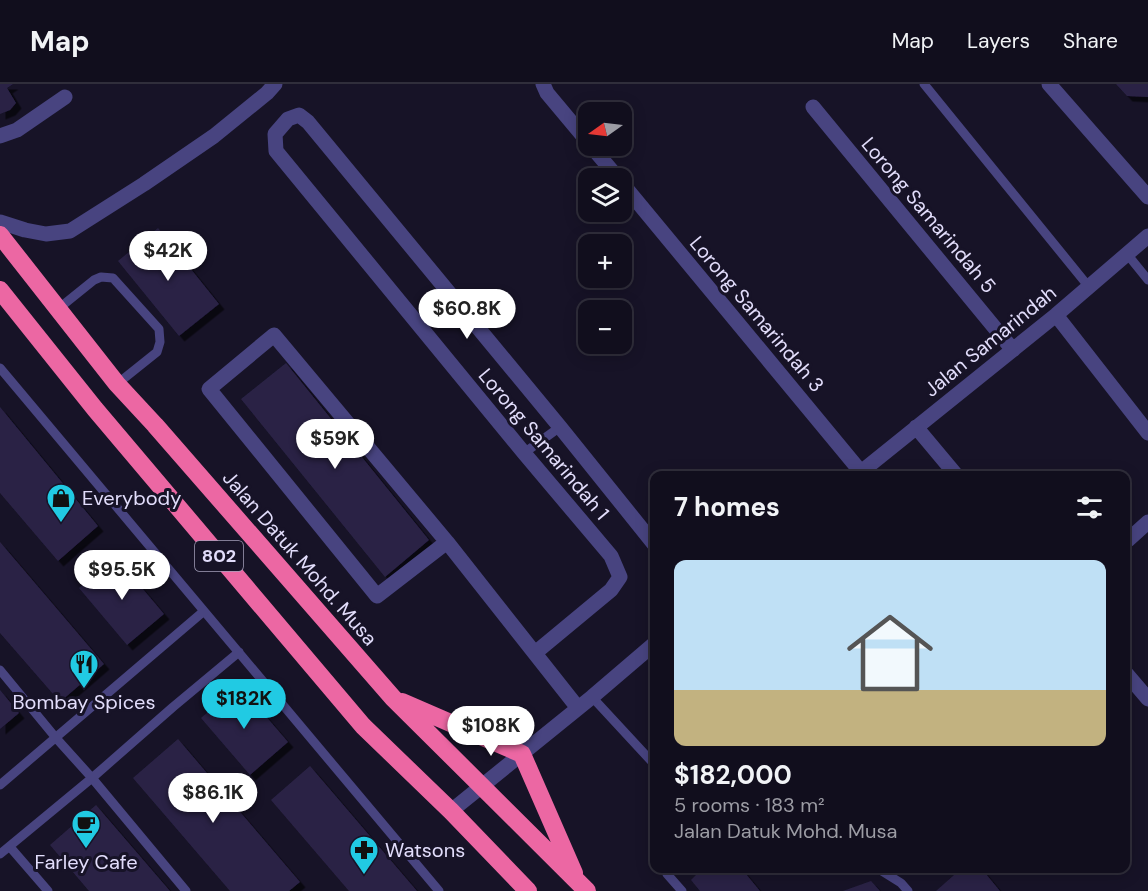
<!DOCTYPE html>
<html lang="en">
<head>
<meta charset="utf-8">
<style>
  :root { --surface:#110e1d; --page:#1a1726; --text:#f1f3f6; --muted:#9c9ca4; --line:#302e3b; --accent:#21cae3 }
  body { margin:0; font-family:"DM Sans",sans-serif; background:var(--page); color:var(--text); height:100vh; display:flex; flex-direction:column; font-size:22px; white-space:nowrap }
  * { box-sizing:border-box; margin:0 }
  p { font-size:20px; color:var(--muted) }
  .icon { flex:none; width:33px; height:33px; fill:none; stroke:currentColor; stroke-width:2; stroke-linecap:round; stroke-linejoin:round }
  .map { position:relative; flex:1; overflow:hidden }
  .sheet { position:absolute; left:650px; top:387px; width:480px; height:402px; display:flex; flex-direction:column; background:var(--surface); border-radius:12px; box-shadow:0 3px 15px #0003,0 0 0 2px var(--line) }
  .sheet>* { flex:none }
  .needle { width:39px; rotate:256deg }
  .buttons { position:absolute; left:578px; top:18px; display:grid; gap:12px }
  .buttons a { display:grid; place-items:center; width:54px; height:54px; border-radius:12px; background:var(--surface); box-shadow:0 3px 15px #0003,0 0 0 2px var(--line); font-size:30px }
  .price { position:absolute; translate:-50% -51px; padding:0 14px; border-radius:21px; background:#fff; color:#222; font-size:20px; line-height:39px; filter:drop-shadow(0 2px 3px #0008) }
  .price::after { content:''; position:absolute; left:50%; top:36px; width:18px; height:14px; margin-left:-9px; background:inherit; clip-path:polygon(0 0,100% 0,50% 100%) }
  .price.current { background:var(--accent); color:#111 }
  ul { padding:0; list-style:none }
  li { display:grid; align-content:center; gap:12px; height:318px; padding:0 24px }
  li span { display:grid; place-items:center; height:186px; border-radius:12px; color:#555 }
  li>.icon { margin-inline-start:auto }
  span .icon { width:108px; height:108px; fill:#fffc; stroke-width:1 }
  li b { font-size:26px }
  h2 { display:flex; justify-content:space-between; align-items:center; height:72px; padding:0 24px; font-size:26px }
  header { display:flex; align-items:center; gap:36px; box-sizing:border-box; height:84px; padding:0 30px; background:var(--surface); border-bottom:2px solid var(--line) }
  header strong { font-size:28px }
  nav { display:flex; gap:33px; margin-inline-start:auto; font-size:21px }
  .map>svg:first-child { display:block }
</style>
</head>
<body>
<header>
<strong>Map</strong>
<nav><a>Map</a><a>Layers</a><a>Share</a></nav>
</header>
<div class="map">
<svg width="1148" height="807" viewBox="0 0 1148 807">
  <defs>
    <filter id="shadow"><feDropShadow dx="5.5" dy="5.5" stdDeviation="0" flood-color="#0009"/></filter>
  </defs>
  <rect width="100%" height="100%" fill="#171327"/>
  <path fill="#2a2245" filter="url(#shadow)" d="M0 0H13L7 4 16 19 10 26 0 30Z
    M1116 0H1148V13L1127 12Z
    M158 144 219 220 179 252 118 177Z
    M286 279 429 456 385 493 241 315Z
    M0 323 98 442 58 477 0 409Z
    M0 458 104 580 60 618 0 549Z
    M116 473 164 530 127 561 79 504Z
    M239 601 288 658 250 691 201 634Z
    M0 606 19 629 0 645Z
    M178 655 300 798 289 807H230L133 694Z
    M310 682 417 807H349L271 716Z
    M96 721 170 807H89L50 761Z
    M703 784H741L760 807H700L691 796Z
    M962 784H981L1000 807H936Z
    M871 797 880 807H843Z"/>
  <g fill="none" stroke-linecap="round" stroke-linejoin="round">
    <path stroke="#484480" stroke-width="9" d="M924 0 1089 203
      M1127 170 1148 196
      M58 225 94 196 101 193 113 194 159 245 160 258 157 268 117 300
      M0 284 439 807
      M524 369 560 343
      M0 586 56 654 92 694 186 807
      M592 613 654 680
      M0 701 204 527
      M10 763 48 807
      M0 770 92 694 173 623 239 568
      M665 784 667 790 682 807
      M877 784 901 799 908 807"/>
    <path stroke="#484480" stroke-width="15" d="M543 0 547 9 588 58
      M1049 0 1148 113
      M813 23 1013 266
      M0 52 17 46 65 13
      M591 62 618 94
      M621 98 861 388
      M0 138 25 146 46 150 70 147 144 100 214 52 267 9 275 0
      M1056 231 1148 349
      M916 343 957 392
      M856 392 1056 231 1148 152
      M1128 456 1148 438
      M447 458 377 512 209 305 274 251 447 458 578 624
      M535 569 611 506 620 493 611 472 524 369 276 67 275 50 288 35 299 31 308 38 560 343 654 460
      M1125 588 1148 615
      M451 727 592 613 654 560"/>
    <path stroke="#ec67a3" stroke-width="18" d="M0 151 117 300 155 341 393 614 587 807
      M0 206 95 325 363 642 451 727 528 807
      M402 618 522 670 574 789"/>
  </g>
  <defs>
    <g id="shop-pin" transform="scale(1.5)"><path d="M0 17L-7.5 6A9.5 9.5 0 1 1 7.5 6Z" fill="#21cae3" stroke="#171327"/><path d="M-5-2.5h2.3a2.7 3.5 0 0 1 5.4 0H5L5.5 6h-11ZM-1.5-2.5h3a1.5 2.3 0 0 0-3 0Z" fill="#111"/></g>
    <g id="restaurant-pin" transform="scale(1.5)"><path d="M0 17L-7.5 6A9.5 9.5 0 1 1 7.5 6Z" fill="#21cae3" stroke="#171327"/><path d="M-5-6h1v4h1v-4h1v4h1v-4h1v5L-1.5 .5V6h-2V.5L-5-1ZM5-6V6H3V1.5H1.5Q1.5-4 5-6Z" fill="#111"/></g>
    <g id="cafe-pin" transform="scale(1.5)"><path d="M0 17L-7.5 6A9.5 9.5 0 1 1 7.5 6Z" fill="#21cae3" stroke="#171327"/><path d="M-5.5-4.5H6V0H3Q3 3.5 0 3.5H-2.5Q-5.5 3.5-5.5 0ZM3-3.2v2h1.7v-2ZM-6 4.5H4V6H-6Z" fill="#111"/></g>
    <g id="pharmacy-pin" transform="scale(1.5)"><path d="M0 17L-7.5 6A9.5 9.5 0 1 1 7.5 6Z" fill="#21cae3" stroke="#171327"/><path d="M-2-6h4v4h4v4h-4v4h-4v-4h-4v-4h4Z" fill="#111"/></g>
  </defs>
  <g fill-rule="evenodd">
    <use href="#shop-pin" x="61" y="414"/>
    <use href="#restaurant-pin" x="84" y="580"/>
    <use href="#cafe-pin" x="86" y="740"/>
    <use href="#pharmacy-pin" x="364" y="766"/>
  </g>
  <g text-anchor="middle" stroke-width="6" stroke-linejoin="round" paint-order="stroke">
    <rect fill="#171327" stroke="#a5a0bb" stroke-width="1.5" x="195" y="457" width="48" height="30" rx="4.5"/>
    <g font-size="18" font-weight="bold" fill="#e2ddfb">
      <text x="219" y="478">802</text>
    </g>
    <g font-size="20" fill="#e2ddfb" stroke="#171327">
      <text transform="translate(929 131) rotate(50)" y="7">Lorong Samarindah 5</text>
      <text transform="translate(757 230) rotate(50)" y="7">Lorong Samarindah 3</text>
      <text transform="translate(990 257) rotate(-39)" y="7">Jalan Samarindah</text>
      <text transform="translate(544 360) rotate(50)" y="7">Lorong Samarindah 1</text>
      <text transform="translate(300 474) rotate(49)" y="7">Jalan Datuk Mohd. Musa</text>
    </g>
    <g font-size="20" fill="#e2ddfb" stroke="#171327" text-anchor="start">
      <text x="82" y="421">Everybody</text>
      <text x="84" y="625" text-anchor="middle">Bombay Spices</text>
      <text x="385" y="773">Watsons</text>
      <text x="86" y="785" text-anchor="middle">Farley Cafe</text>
    </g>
  </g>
</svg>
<div class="buttons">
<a><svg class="needle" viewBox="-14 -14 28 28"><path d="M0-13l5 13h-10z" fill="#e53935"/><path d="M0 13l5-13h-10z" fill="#9c9ca4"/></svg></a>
<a><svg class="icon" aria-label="layers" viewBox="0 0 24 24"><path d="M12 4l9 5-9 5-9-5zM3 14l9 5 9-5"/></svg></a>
<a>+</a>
<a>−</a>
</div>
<b class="price" style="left:168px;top:198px">$42K</b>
<b class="price" style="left:467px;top:256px">$60.8K</b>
<b class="price" style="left:335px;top:386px">$59K</b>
<b class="price" style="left:122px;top:517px">$95.5K</b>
<b class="price current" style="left:244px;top:646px">$182K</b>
<b class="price" style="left:491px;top:673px">$108K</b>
<b class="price" style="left:213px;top:740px">$86.1K</b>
<section class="sheet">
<h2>7 homes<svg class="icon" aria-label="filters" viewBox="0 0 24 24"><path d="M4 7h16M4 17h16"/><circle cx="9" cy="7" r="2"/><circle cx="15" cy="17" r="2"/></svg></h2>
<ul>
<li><span style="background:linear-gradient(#bfe0f5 70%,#c2b280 0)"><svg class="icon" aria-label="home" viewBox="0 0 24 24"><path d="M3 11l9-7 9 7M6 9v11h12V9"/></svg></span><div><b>$182,000</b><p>5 rooms · 183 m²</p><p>Jalan Datuk Mohd. Musa</p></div></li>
</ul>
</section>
</div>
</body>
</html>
